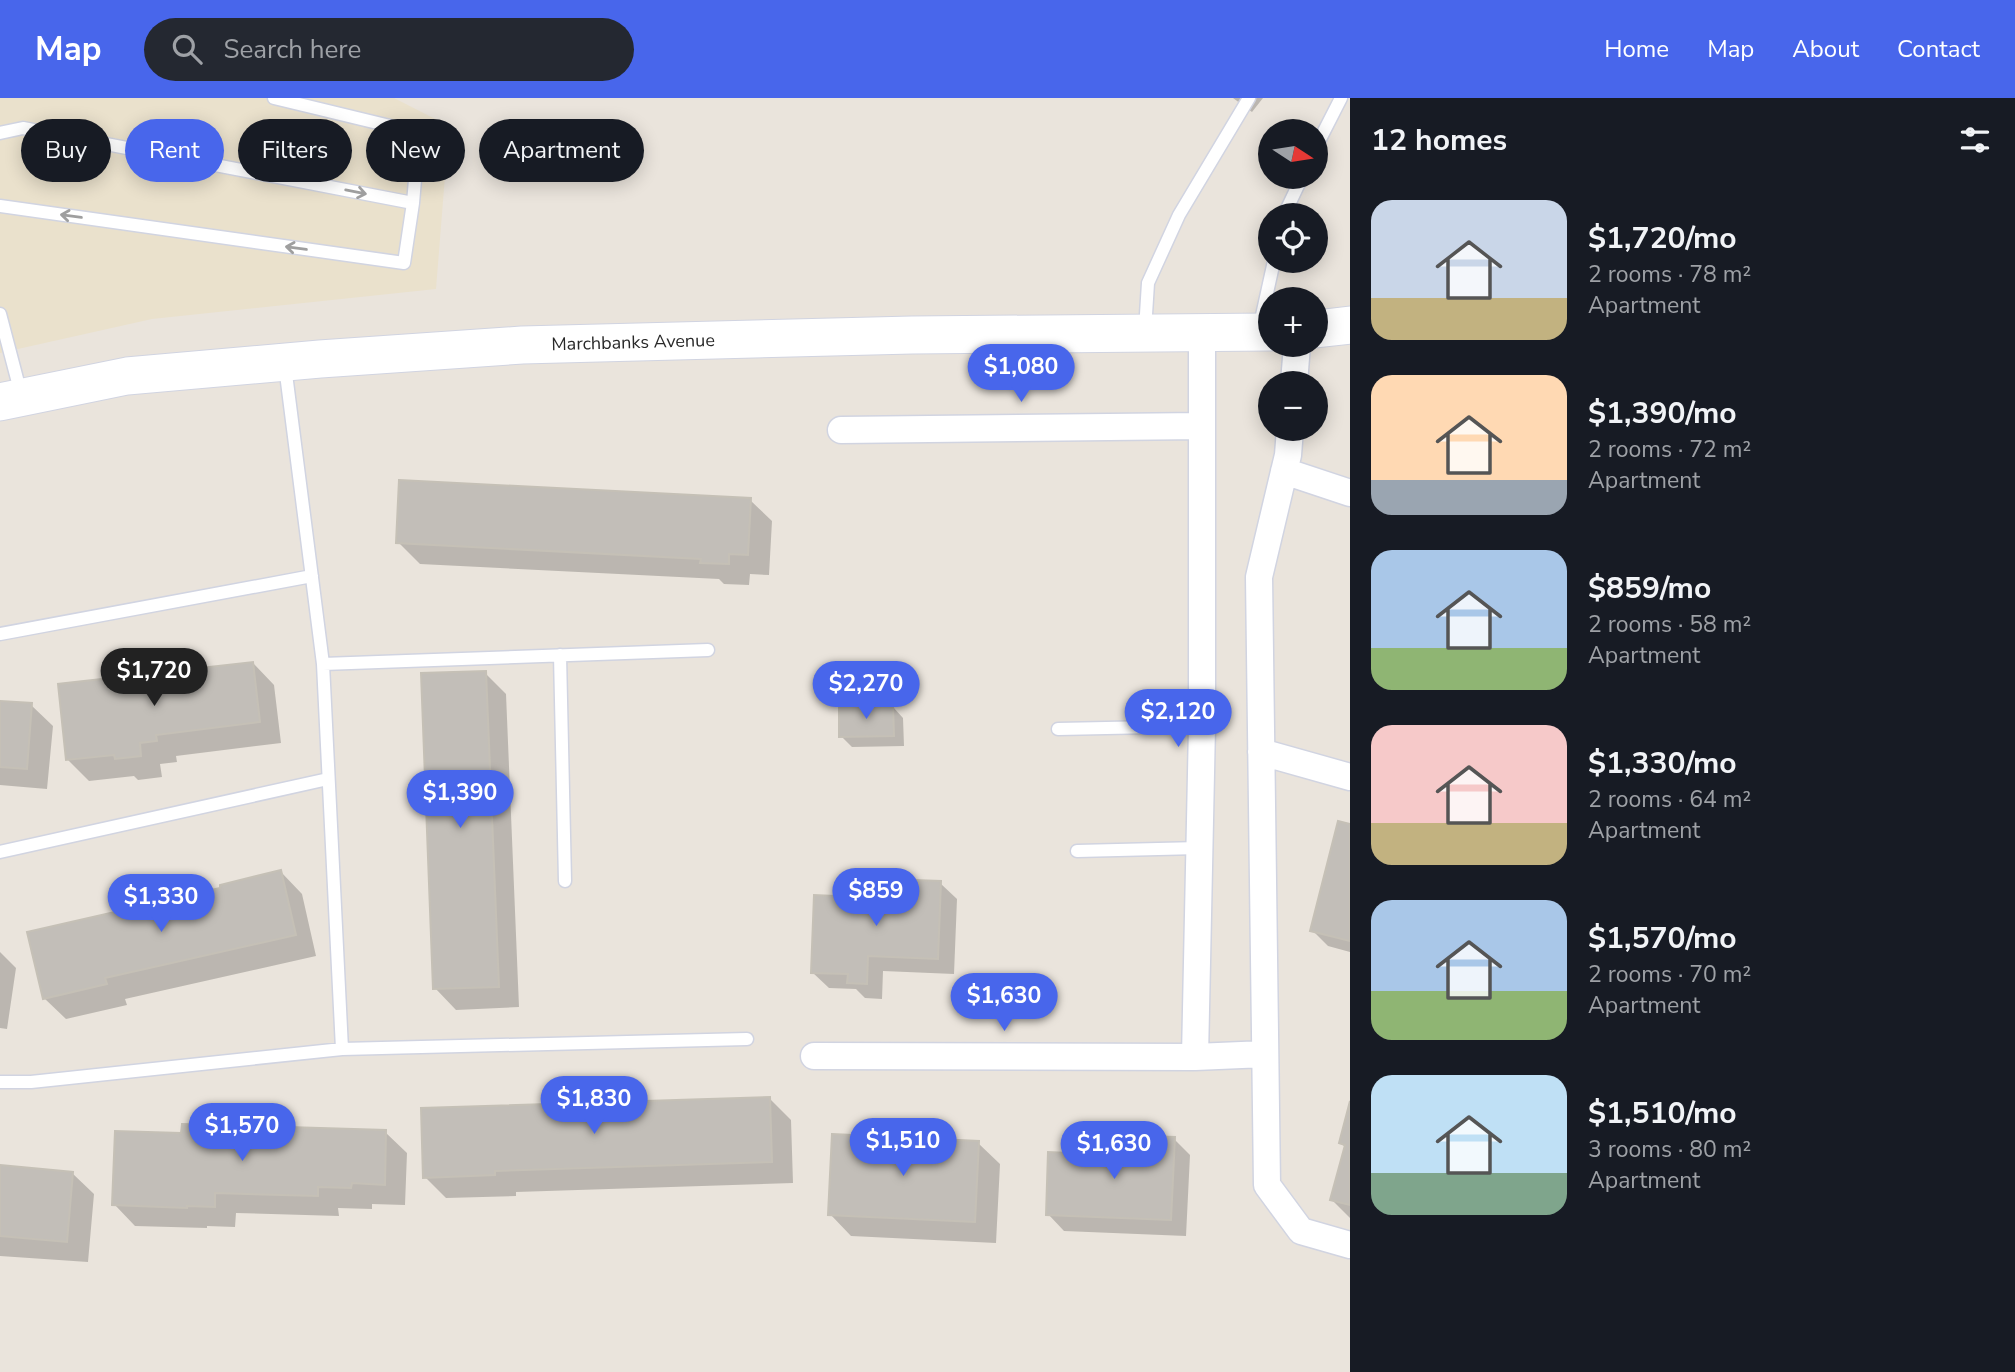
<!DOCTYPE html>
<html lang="en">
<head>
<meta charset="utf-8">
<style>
  :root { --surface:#171b24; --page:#242831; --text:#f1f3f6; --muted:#9ea1a6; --accent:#4866eb }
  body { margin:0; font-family:"Nunito Sans",sans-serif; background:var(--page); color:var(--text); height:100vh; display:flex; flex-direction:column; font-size:26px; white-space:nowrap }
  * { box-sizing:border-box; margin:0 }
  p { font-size:23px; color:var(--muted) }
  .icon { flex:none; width:38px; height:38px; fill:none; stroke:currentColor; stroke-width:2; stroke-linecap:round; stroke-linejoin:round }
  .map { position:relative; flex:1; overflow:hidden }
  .panel { display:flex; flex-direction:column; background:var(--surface); width:665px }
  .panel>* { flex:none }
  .top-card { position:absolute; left:21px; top:21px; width:665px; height:63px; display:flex; gap:14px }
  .needle { width:46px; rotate:102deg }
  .fabs { position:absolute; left:1258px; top:21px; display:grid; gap:14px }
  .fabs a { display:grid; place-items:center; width:70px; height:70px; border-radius:50%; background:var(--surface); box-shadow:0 4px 18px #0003; font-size:35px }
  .price { position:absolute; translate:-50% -60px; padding:0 16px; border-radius:24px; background:var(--accent); color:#fff; font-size:23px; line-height:46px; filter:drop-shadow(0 2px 4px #0008) }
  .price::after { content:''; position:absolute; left:50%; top:42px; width:21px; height:16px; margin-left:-10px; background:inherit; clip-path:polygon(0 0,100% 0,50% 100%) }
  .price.selected { background:#222; color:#fff }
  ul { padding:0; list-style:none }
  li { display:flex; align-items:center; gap:21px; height:175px; padding:0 21px }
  li span { display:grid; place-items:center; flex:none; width:196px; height:140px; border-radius:21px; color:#555 }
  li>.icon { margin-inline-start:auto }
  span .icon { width:84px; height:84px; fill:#fffc; stroke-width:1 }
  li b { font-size:30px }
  h2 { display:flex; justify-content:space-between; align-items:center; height:84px; padding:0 21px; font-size:30px }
  .tag { padding:0 24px; border-radius:32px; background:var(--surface); box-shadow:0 4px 18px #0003; font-size:24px; line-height:63px }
  .tag.selected { background:var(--accent); color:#fff }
  header { display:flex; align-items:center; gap:42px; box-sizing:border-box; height:98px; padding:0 35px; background:var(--accent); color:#fff }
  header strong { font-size:33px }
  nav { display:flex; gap:38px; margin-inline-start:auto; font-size:24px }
  .search { width:490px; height:63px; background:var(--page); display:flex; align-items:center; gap:18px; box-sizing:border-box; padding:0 24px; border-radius:38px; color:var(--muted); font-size:26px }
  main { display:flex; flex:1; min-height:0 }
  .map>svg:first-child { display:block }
</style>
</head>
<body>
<header>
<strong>Map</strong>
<div class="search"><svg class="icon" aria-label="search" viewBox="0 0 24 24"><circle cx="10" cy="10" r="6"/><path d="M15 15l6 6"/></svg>Search here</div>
<nav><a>Home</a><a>Map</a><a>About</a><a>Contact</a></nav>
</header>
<main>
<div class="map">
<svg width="1350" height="1274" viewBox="0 0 1350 1274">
  <rect width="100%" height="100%" fill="#eae4dc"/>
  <path fill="#eae1cc" d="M0 0H394L449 28 436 191 152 221 0 255Z"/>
  <path fill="#0003" d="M1233 0H1263L1252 14Z
    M750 402 772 423 769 477 750 476 749 487 724 486 719 481 420 466 398 444Z
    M253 565 274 587 281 645 176 658 177 664 160 666 162 679 138 682 134 678 89 683 68 662Z
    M485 575 506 596 519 909 456 912 435 890Z
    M0 604 31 607 53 628 47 691 0 687Z
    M893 609 903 620 904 648 852 649 841 638Z
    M1350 728V854L1328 848 1312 832Z
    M281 774 302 796 316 858 125 901 127 907 66 921 44 900 222 792Z
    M940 785 957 801 954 876 883 873 882 901 865 900 856 891 829 890 812 874 884 802Z
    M0 854 16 870 7 931 0 930Z
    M770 1001 791 1022 793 1085 516 1094V1098L446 1100 425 1079Z
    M1350 1009V1120L1332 1102 1346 1050 1341 1045Z
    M385 1034 407 1055 405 1107 372 1106V1111L338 1110 339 1118 236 1115 235 1129 207 1128V1130L135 1128 114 1106 183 1037Z
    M1174 1041 1190 1057 1186 1138 1064 1133 1048 1116 1117 1059Z
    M978 1045 1000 1066 996 1145 851 1138 830 1116Z
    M0 1069 72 1075 94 1096 88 1164 0 1158Z"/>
  <path fill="#c2beb8" stroke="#c5c0b6" stroke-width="2" d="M399 382 751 400 748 457 729 456V466L700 465 701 461 396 445Z
    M253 564 260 624 156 637 157 643 140 645 141 658 115 661 114 657 66 662 58 586Z
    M486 573 499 889 433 891 421 575Z
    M0 603 32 605 27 671 0 669Z
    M893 607 894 638 839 639V608Z
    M1338 723 1350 726V843L1310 833Z
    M281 772 296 837 105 880 107 886 43 901 27 834 220 790V787Z
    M883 781 941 783 938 861 868 858 867 886 847 885 848 876 811 875 814 797 882 800Z
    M770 999 772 1064 495 1073V1077L423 1080 421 1010Z
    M1350 1003V1107L1330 1102 1345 1047 1339 1045Z
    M182 1026 386 1032 385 1087 352 1085 351 1090 318 1089V1098L215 1095V1109L187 1108V1110L112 1107 115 1033 181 1035Z
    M832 1036 979 1043 975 1124 828 1117Z
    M1116 1037 1175 1039 1171 1122 1046 1117 1048 1054 1116 1057Z
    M0 1067 73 1074 67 1144 0 1138Z"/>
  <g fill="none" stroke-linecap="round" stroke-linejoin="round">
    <g stroke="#d1d4e1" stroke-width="15">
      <path id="lane" d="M274 0 419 35 413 105
        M0 35 23 30 413 105 404 165 0 108
        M1316 49 1341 0
        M1284 117 1302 79
        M0 216 21 296
        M1259 231 1274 163
        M1145 232 1148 185 1179 117 1249 0
        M285 268 323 566 708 552
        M0 536 312 478
        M560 557 565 783
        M323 566 342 951
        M1058 631 1202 628
        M1077 753 1199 750
        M0 754 328 681
        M0 984H31L342 951 747 941"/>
    </g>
    <g stroke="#d1d4e1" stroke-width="29">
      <path id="street" d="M1202 235V628L1195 959 1265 956
        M1294 285 1297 247
        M1290 331 1288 357 1259 479 1267 1087 1301 1133 1350 1147
        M841 332 1201 328
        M1284 373 1350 395
        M1261 654 1350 679
        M814 958 1195 959"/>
    </g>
    <g stroke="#d1d4e1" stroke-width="39">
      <g id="secondary">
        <path d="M1316 231 1350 227"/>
        <path id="s1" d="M0 304 127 278 320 261 522 247 912 237 1270 234"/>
      </g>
    </g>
    <use href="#lane" stroke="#fff" stroke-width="12"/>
    <use href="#street" stroke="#fff" stroke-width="26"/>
    <use href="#secondary" stroke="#fff" stroke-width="37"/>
  </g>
  <defs><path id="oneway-shaft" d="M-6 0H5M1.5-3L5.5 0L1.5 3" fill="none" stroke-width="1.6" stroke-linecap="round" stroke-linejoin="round" transform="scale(1.75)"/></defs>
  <g stroke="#9f9f9f">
    <use href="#oneway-shaft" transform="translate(356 94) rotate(11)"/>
    <use href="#oneway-shaft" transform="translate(71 118) rotate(-172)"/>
    <use href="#oneway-shaft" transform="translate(296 150) rotate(-172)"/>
  </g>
  <g text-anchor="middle" stroke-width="5" stroke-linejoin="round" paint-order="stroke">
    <g font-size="18" fill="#292929" stroke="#fff">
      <text dy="6" stroke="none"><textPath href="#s1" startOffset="637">Marchbanks Avenue</textPath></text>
    </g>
  </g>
</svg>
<div class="fabs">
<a><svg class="needle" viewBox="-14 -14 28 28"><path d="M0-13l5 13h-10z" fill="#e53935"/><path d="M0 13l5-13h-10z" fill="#9ea1a6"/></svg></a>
<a><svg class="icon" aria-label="locate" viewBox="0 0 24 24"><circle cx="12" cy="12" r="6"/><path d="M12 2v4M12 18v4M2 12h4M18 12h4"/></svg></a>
<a>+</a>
<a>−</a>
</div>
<b class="price" style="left:1021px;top:306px">$1,080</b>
<b class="price selected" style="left:154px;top:610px">$1,720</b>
<b class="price" style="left:866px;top:623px">$2,270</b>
<b class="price" style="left:1178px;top:651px">$2,120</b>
<b class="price" style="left:460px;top:732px">$1,390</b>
<b class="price" style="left:876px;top:830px">$859</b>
<b class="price" style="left:161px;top:836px">$1,330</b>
<b class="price" style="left:1004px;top:935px">$1,630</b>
<b class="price" style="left:594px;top:1038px">$1,830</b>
<b class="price" style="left:242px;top:1065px">$1,570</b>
<b class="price" style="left:903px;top:1080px">$1,510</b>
<b class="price" style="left:1114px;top:1083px">$1,630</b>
<div class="top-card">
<a class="tag">Buy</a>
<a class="tag selected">Rent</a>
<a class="tag">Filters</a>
<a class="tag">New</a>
<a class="tag">Apartment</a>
</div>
</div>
<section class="panel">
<h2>12 homes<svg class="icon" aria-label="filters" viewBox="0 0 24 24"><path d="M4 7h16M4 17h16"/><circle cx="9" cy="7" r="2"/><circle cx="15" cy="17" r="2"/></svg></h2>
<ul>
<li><span style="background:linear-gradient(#c9d6e8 70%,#c2b280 0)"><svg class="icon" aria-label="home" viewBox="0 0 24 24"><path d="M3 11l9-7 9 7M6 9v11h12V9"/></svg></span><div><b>$1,720/mo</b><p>2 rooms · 78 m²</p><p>Apartment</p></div></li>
<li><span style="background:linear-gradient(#ffd9b3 75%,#9aa5b1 0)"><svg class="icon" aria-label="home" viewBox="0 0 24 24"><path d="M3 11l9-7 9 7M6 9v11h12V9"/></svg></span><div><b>$1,390/mo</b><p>2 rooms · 72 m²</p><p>Apartment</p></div></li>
<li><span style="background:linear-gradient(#a9c7e8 70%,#8fb573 0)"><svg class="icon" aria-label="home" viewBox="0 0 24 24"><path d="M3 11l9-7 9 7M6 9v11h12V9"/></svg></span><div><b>$859/mo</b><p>2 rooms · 58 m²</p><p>Apartment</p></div></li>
<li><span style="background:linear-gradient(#f6c9c9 70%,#c2b280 0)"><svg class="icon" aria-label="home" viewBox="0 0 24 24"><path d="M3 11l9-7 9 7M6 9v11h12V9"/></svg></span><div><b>$1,330/mo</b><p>2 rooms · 64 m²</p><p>Apartment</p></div></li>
<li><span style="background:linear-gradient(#a9c7e8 65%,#8fb573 0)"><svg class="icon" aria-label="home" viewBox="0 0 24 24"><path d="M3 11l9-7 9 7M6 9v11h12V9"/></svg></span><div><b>$1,570/mo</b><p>2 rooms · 70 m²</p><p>Apartment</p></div></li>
<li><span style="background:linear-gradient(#bfe0f5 70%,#7fa58c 0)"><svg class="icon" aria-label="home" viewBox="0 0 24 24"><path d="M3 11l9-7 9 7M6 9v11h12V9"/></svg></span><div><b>$1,510/mo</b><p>3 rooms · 80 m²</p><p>Apartment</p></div></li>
</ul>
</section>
</main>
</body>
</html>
